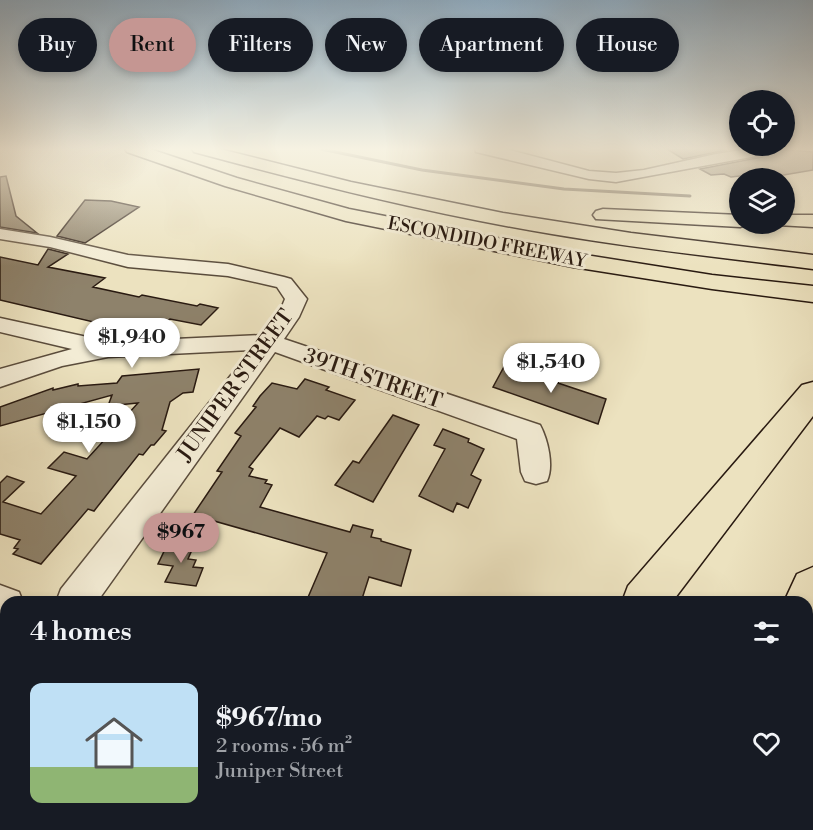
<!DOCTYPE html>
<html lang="en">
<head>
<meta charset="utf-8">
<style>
  :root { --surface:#171b24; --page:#242831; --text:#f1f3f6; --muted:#9ea1a6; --line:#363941; --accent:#c59692 }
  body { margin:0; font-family:"Libre Bodoni",serif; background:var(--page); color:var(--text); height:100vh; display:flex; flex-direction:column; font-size:22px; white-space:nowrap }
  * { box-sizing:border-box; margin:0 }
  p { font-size:20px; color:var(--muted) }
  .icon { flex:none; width:33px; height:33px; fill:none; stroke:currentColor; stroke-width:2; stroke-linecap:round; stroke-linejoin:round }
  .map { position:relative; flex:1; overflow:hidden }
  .details { position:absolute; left:0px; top:596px; width:813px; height:236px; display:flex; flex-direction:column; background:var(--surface); border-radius:18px 18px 0 0; box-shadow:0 3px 9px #0003 }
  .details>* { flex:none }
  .banner { position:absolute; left:18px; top:18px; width:777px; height:54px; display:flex; gap:12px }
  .tools { position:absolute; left:729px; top:90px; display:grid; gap:12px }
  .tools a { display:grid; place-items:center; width:66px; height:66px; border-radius:50%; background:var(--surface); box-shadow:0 3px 9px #0003; font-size:30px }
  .price { position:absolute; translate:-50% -51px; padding:0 14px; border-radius:21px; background:#fff; color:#222; font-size:20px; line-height:39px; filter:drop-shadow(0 2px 3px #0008) }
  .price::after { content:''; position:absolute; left:50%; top:36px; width:18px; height:14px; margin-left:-9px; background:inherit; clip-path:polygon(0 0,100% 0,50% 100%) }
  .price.active { background:var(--accent); color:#111 }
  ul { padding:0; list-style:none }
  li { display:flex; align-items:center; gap:18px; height:150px; padding:0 30px }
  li+li { border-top:2px solid var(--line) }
  li span { display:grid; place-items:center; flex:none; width:168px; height:120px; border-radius:12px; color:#555 }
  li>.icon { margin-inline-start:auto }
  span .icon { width:72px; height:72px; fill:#fffc; stroke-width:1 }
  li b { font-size:26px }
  h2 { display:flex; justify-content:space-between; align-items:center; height:72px; padding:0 30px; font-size:26px }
  .chip { padding:0 21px; border-radius:27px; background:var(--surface); box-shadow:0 3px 9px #0003; font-size:21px; line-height:54px }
  .chip.active { background:var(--accent); color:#111 }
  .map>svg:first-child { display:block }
</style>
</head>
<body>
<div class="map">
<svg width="813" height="830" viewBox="0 0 813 830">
  <rect width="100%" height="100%" fill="#ece2bf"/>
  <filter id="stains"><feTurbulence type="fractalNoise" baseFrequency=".00333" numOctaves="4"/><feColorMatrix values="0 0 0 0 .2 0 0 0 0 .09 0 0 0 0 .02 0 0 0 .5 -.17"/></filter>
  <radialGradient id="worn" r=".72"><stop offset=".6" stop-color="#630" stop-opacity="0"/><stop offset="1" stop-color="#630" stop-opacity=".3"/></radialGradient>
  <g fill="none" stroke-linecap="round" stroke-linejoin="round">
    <path stroke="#766956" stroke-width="3" d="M321 149 422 170 564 189 690 196"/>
  </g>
  <path fill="#8e826b" stroke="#291a11" stroke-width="1.5" d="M667 149H731L683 159Z
    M779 149 813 152V170L766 178 758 174 731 177 724 174 711 175 700 169 762 157Z
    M6 176 16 216 37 233 0 227V177Z
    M85 200 111 201 139 207 85 243 57 236Z
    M48 249 68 254 48 267 105 278 93 287 139 297 142 295 197 306 200 304 218 308 201 325 170 319 166 322 158 321 152 326 117 319H108L102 324 0 300V257L38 265Z
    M505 365 540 377 542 374 560 379 558 383 606 399 598 424 493 387Z
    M199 369 193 392 183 393 170 402 162 430 166 431 154 445H151L143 455 139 454 94 511 88 509 41 564 13 554 18 549 14 548 20 540 0 534V483L7 476 24 482 3 502 41 514 76 476 48 468 64 452 87 459 138 403 108 406 112 395 0 426V407L53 388V390L78 384V386L117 383 122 376Z
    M305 379 329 387 326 390 355 400 339 420 328 416 325 419 317 416 299 437 280 428 249 467 253 469 249 476 267 480 265 483 272 485 260 507 350 532 353 525 373 530 371 537 381 539V541L411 550 401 586 369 577 361 602H306L327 553 193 515 222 472 217 471 241 436 235 433 256 407 253 406 260 396 272 383 297 389Z
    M393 415 419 425 373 502 335 485 353 461 359 463Z
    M443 429 469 439 468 442 484 449 471 475 481 480 468 508 457 503 453 512 419 496 445 449 434 445Z
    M169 541 195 543 188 559 196 560 193 567 203 568 196 586 165 582 173 566 158 564Z"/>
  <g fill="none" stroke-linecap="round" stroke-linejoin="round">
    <g stroke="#5a4c3c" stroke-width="3">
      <path id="minor" d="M475 149H506L589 171 616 173 644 170 716 154 748 149H777L762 155 616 182 589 179 476 152Z
        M0 229 50 237 128 255 228 264 284 277 291 279 307 299 299 317 284 339 540 425C548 440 554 466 547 481L536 484 525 481 521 472 517 439 275 352 97 602H56L61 589 251 350 108 357 62 366 0 387V369L72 349 0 332V318L110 342 263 335 278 316 285 299 277 287 228 276 128 267 50 247 0 239Z
        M0 585 19 592 23 602H6V623L0 621Z
        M6 670V717L0 720V673Z"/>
    </g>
    <g stroke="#291a11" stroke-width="3">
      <path id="highway" d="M125 149H150L237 178 349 209 573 253 712 275 813 286V302L712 289 573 267 346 221 225 186 127 152Z
        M192 149H220L351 182 503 213 631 233 813 255V269C726 258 639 249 552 234 431 214 313 184 194 152Z
        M603 209 740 215V224H749L740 227 596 219 593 215 596 211Z
        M784 215H813V227L777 225 775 224H784Z
        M813 382V416L672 602H622L628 586 802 385Z
        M813 567V622L807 624V602H784L797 574Z
        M430 825H491L489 830H428Z
        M646 825H706L704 830H644Z"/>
    </g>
    <use href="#minor" fill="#f3ecd5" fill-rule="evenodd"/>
    <use href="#highway" fill="#ece2bf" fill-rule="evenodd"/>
  </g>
  <linearGradient id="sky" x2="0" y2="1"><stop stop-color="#8fabc0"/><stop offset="0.56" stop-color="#f6f2e2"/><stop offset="1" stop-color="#f6f2e2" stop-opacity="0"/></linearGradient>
  <rect width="813" height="266" fill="url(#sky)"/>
  <g text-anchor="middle" stroke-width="6" stroke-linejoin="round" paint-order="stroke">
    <g font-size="18" fill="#291a11" stroke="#f3ecd5">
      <text transform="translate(487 242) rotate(11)" y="6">ESCONDIDO FREEWAY</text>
    </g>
    <g font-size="21" fill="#291a11" stroke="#f3ecd5">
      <text transform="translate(373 378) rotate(19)" y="7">39TH STREET</text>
      <text transform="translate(235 385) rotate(-54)" y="7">JUNIPER STREET</text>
    </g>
  </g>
  <rect width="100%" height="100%" filter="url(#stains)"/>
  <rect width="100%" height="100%" fill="url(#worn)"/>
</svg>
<div class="tools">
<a><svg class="icon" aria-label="locate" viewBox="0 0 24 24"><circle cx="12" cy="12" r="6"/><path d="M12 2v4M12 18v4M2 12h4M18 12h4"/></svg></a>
<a><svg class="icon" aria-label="layers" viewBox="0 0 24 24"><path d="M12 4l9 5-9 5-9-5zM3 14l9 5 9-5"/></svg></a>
</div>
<b class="price" style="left:132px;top:369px">$1,940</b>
<b class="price" style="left:551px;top:394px">$1,540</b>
<b class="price" style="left:89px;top:454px">$1,150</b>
<b class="price active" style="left:181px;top:564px">$967</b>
<div class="banner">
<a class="chip">Buy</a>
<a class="chip active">Rent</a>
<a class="chip">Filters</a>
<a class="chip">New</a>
<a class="chip">Apartment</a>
<a class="chip">House</a>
</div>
<section class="details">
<h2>4 homes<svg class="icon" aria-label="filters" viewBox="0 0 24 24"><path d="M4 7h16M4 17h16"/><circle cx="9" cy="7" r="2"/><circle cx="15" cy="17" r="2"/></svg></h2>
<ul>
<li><span style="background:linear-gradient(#bfe0f5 70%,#8fb573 0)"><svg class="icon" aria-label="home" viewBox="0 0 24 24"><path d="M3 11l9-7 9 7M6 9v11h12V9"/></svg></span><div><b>$967/mo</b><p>2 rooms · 56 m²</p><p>Juniper Street</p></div><svg class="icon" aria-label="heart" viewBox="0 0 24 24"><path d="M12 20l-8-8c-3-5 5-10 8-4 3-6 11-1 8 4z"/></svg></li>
</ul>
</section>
</div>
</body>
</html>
